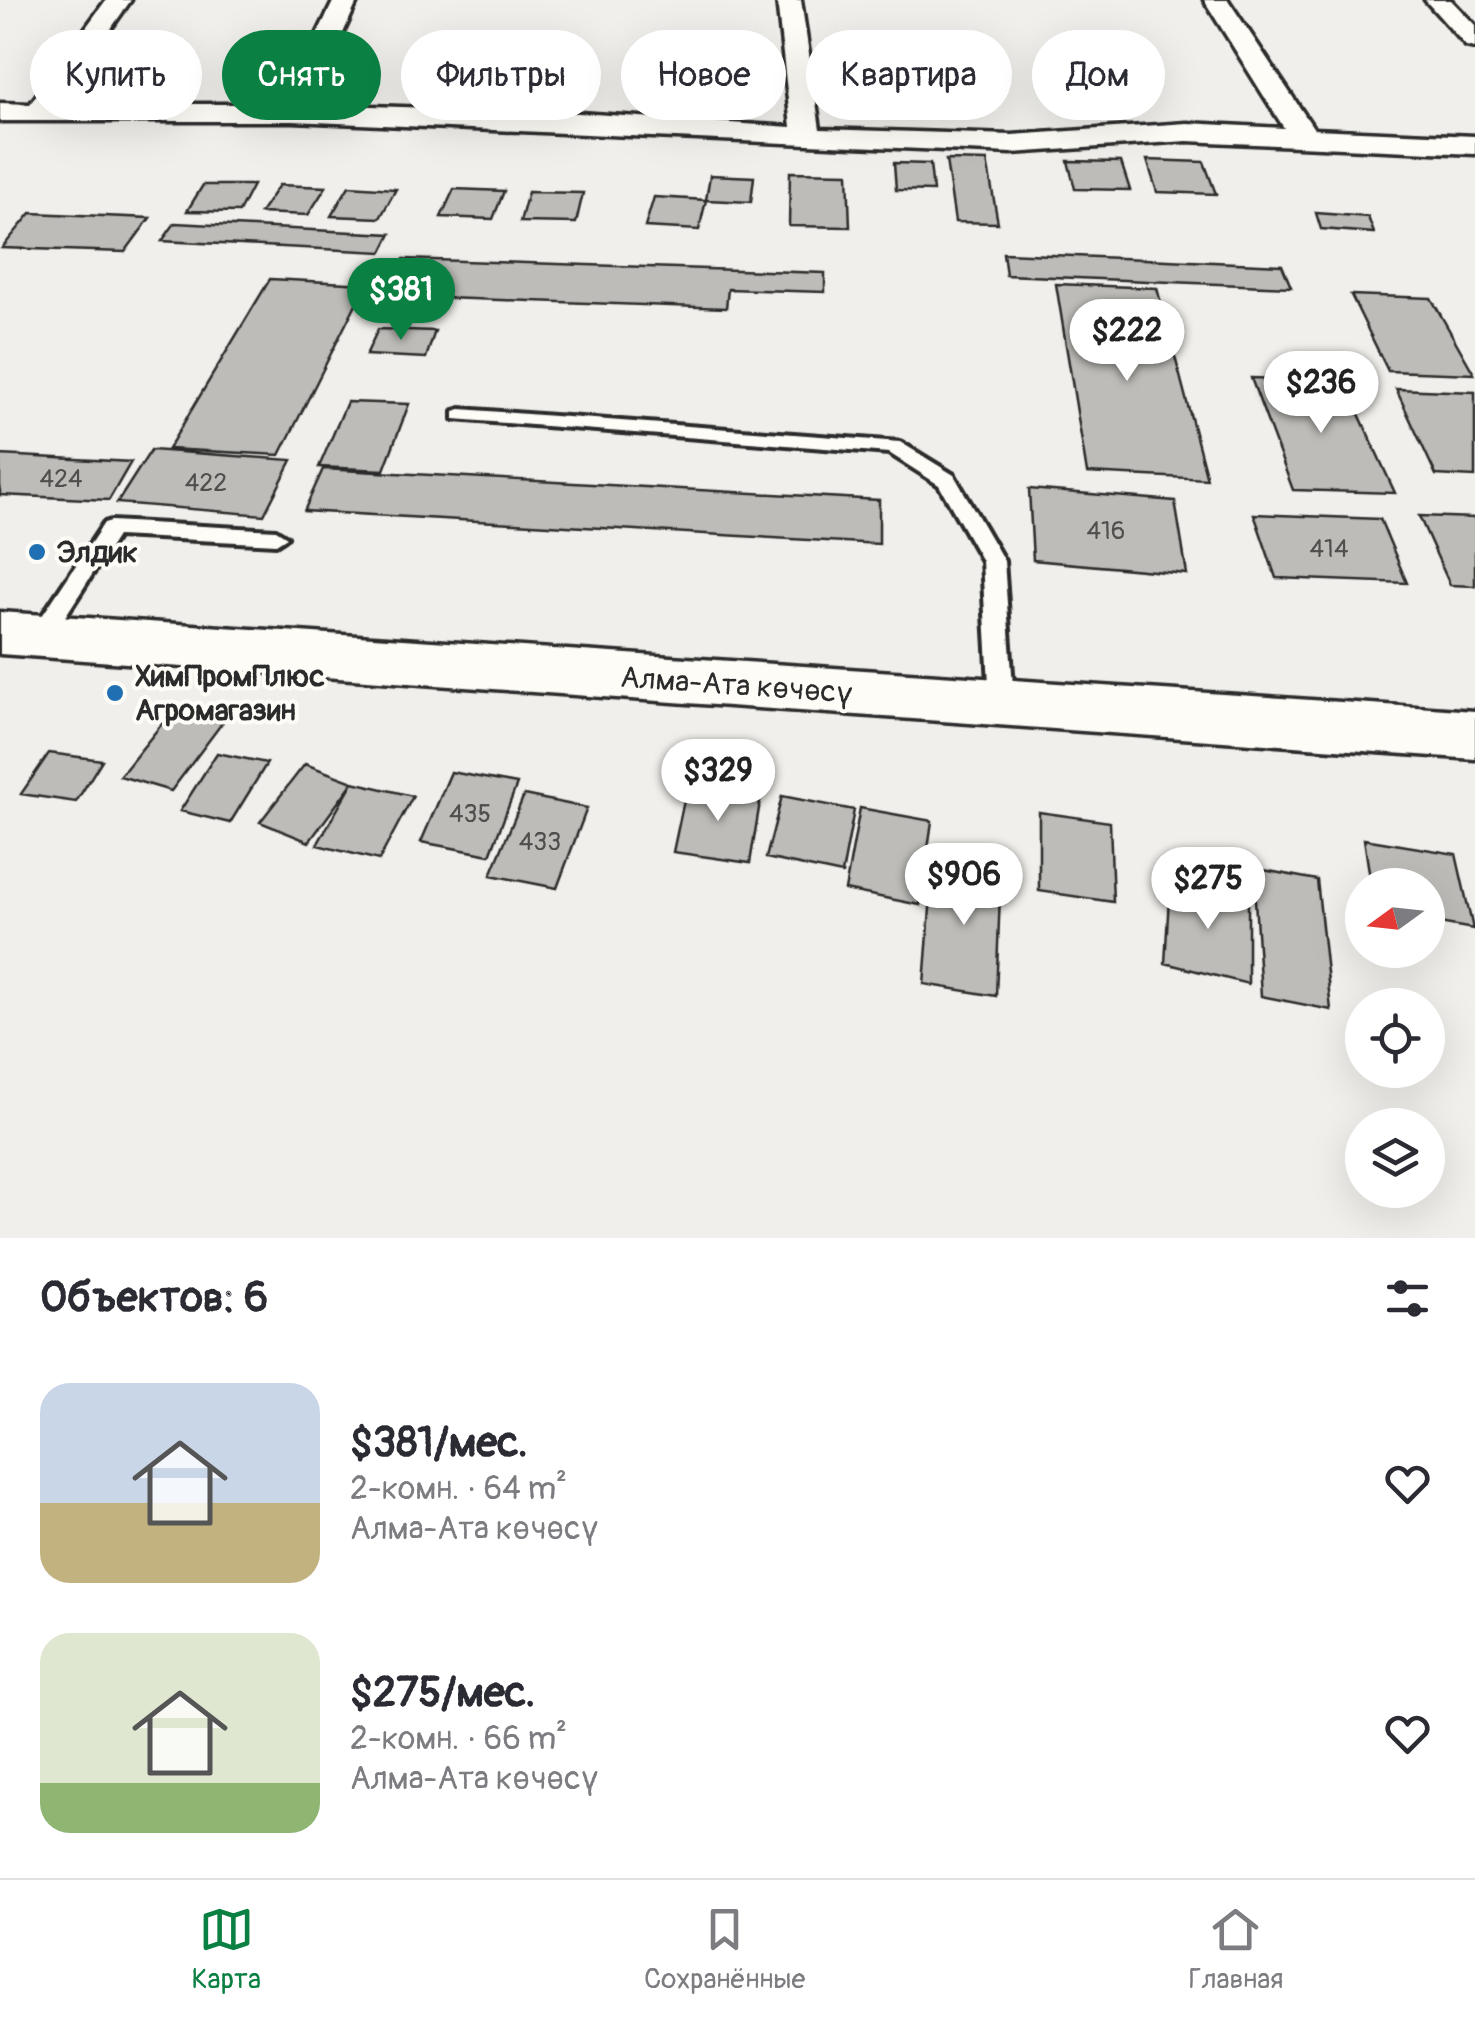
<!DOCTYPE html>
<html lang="ru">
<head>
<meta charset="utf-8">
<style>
  :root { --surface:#fff; --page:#f7f7f7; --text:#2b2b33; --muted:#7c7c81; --line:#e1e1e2; --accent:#0b8043 }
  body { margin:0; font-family:Pangolin,sans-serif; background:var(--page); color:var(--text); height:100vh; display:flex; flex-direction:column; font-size:38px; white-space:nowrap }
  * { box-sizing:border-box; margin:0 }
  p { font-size:32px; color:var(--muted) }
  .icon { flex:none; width:55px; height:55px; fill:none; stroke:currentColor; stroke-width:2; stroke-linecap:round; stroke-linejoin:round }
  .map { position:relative; height:1238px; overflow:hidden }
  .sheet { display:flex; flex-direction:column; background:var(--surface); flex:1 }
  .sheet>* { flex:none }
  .hud { position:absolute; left:30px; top:30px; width:1415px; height:90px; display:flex; gap:20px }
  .needle { width:65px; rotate:255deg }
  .controls { position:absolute; left:1345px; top:868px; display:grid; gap:20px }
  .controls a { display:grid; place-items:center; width:100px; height:100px; border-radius:50%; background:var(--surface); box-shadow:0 10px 40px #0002; font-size:50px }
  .price { position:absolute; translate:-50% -85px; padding:0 22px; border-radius:35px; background:#fff; color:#222; font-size:32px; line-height:65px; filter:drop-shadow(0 2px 5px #0008) }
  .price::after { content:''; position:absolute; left:50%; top:60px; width:30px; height:22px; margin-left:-15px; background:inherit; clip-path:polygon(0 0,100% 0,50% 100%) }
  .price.on { background:var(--accent); color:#fff }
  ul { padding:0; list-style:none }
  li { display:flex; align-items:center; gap:30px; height:250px; padding:0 40px }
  li span { display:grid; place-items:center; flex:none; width:280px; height:200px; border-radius:30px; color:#555 }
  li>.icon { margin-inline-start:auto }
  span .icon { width:120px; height:120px; fill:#fffc; stroke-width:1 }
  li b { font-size:42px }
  h2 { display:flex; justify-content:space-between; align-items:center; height:120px; padding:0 40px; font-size:42px }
  .tag { padding:0 35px; border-radius:45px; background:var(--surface); box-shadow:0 10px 40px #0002; font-size:35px; line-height:90px }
  .tag.on { background:var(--accent); color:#fff }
  .dock { display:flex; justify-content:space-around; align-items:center; height:140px; border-top:2px solid var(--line); background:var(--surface); font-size:28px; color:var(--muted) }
  .dock a { display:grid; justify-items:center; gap:5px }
  .dock .on { color:var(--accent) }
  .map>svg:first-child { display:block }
</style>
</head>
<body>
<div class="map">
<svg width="1475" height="1238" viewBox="0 0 1475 1238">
  <rect width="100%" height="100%" fill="#f0efeb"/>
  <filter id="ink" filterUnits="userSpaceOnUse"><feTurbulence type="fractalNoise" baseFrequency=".01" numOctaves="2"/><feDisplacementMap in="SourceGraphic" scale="20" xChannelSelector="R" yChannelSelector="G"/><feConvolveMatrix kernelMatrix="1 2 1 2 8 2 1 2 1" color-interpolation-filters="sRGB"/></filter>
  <g filter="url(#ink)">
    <path fill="#bdbcb8" stroke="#2b2b2b" stroke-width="2.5" d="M946 160 987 161 998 223 955 222Z
      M1147 160 1204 162 1216 194 1157 192Z
      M1068 161 1121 162 1130 190 1075 189Z
      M894 163 930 164 933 191 896 190Z
      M790 172 848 173 850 227 789 226Z
      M710 175 754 177 751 202 706 200Z
      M203 185H253L239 212 187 211Z
      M279 185 326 187 308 215 260 213Z
      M349 186 396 189 380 218 331 216Z
      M454 189 504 191 493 219 441 217Z
      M528 192 583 193 576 223 520 222Z
      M654 197 706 200 699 230 645 227Z
      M31 213 150 218 125 252 2 248Z
      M1316 213 1368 217 1374 233 1321 229Z
      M175 223 391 234 382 252 162 241Z
      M1003 253 1282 265 1291 287 1006 275Z
      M404 259 825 273V292L728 289 726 308 388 296Z
      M270 279 366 284 280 455 168 449Z
      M1056 284 1157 288 1207 479 1087 473Z
      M1351 295 1431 298 1474 374 1388 371Z
      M378 329 435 331 426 358 366 355Z
      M1251 378 1344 381 1395 493 1293 490Z
      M1396 389 1475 392V477L1436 475Z
      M347 402 409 404 384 470 319 467Z
      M151 450 292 460 264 515 117 503Z
      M0 455 131 462 109 500 0 495Z
      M323 469 879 500V544L304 511Z
      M1029 489 1175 501 1187 574 1033 560Z
      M1254 514 1380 519 1407 583 1276 578Z
      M1419 516 1475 518V586L1450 585Z
      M173 710 222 723 171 791 120 776Z
      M49 753 102 760 76 802 21 794Z
      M217 753 267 763 230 823 180 811Z
      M305 764 353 782 309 842 260 822Z
      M451 772 517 784 490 855 421 842Z
      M353 782 413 796 379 860 317 845Z
      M687 786 761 796 750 863 673 852Z
      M524 795 587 808 557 888 491 875Z
      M782 796 854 810 842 874 766 858Z
      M860 808 932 821 920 905 845 890Z
      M1039 812 1110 822 1113 902 1039 891Z
      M1364 839 1456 854 1473 929 1428 921V885H1371Z
      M934 858 1001 869 996 996 924 984Z
      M1253 868 1317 880 1331 1010 1261 996Z
      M1170 881 1248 899V984L1165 963Z"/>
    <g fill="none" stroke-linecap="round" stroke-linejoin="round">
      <g stroke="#2b2b2b" stroke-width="8">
        <path id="service" d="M461 409 900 442 954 475 1004 561 1014 701 1010 708H994L990 701 982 561 939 485 889 453 454 419V411Z
          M111 521 276 530 287 537 276 544 117 536 48 643H32L29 637 32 631 104 523Z"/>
      </g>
      <g stroke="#2b2b2b" stroke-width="7">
        <path id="minor" d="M106 0H131L58 104H283L334 0H358L311 104 579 113 791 127 777 0H801L820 129 1012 135 1187 123 1284 128 1204 0H1228L1314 129 1475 136V154L1187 141 1012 153 293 121H0V103L30 104Z
          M1425 0H1451L1475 25V48L1466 46Z"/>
      </g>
      <g stroke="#2b2b2b" stroke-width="7">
        <path id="primary" d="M0 612 1475 711V759L0 654Z"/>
      </g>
      <use href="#service" fill="#fdfcf7" fill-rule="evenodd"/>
      <use href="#minor" fill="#fdfcf7" fill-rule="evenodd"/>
      <use href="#primary" fill="#fdfcf7" fill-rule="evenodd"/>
    </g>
  </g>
  <g fill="#1f6fb2" stroke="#fdfcf7" stroke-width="4">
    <circle cx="37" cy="552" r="10"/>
    <circle cx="115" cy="693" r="10"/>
  </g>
  <g text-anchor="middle" stroke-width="8" stroke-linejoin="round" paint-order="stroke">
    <g font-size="25" fill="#504f4e">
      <text x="61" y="487">424</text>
      <text x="206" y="491">422</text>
      <text x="1106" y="539">416</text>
      <text x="1329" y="557">414</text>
      <text x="470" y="822">435</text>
      <text x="540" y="850">433</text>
    </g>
    <g font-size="30" font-weight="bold" fill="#2b2b2b" stroke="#fdfcf7" text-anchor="start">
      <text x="57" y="562">Элдик</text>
      <text x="135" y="686">ХимПромПлюс<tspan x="135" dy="34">Агромагазин</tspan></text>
    </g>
    <g font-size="30" fill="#2b2b2b" stroke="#fdfcf7">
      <text transform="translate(737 685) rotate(4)" y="10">Алма-Ата көчөсү</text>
    </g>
  </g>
</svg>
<div class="controls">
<a><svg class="needle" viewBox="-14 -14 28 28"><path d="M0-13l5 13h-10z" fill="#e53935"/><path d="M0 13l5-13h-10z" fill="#7c7c81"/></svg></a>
<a><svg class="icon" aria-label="locate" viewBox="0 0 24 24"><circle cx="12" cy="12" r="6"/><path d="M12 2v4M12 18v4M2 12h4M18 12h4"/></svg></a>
<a><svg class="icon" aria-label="layers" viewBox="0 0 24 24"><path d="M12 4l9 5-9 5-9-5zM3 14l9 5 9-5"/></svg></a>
</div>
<b class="price on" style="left:401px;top:343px">$381</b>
<b class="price" style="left:1127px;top:384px">$222</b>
<b class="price" style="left:1321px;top:436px">$236</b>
<b class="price" style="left:718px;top:824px">$329</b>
<b class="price" style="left:964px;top:928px">$906</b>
<b class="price" style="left:1208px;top:932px">$275</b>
<div class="hud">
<a class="tag">Купить</a>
<a class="tag on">Снять</a>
<a class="tag">Фильтры</a>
<a class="tag">Новое</a>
<a class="tag">Квартира</a>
<a class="tag">Дом</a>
</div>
</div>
<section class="sheet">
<h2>Объектов: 6<svg class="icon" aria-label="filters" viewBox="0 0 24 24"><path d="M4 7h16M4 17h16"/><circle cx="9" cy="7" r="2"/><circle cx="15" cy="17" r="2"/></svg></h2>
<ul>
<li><span style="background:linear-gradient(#c9d6e8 60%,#c2b280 0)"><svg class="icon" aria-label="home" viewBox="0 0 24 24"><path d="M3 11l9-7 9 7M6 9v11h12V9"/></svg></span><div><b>$381/мес.</b><p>2-комн. · 64 m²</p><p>Алма-Ата көчөсү</p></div><svg class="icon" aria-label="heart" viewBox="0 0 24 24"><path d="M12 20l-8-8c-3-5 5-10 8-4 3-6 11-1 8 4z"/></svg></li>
<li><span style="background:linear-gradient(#dfe7d0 75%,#8fb573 0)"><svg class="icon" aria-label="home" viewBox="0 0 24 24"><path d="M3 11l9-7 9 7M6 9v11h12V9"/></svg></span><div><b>$275/мес.</b><p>2-комн. · 66 m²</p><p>Алма-Ата көчөсү</p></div><svg class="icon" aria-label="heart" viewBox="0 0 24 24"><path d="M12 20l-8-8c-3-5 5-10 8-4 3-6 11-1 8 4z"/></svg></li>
</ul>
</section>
<nav class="dock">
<a class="on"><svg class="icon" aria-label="map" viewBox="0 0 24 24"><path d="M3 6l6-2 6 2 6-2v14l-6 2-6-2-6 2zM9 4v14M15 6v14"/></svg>Карта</a>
<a><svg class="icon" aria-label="saved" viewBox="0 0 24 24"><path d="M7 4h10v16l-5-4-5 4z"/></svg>Сохранённые</a>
<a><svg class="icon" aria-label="home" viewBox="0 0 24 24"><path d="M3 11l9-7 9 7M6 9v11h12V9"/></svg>Главная</a>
</nav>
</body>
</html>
